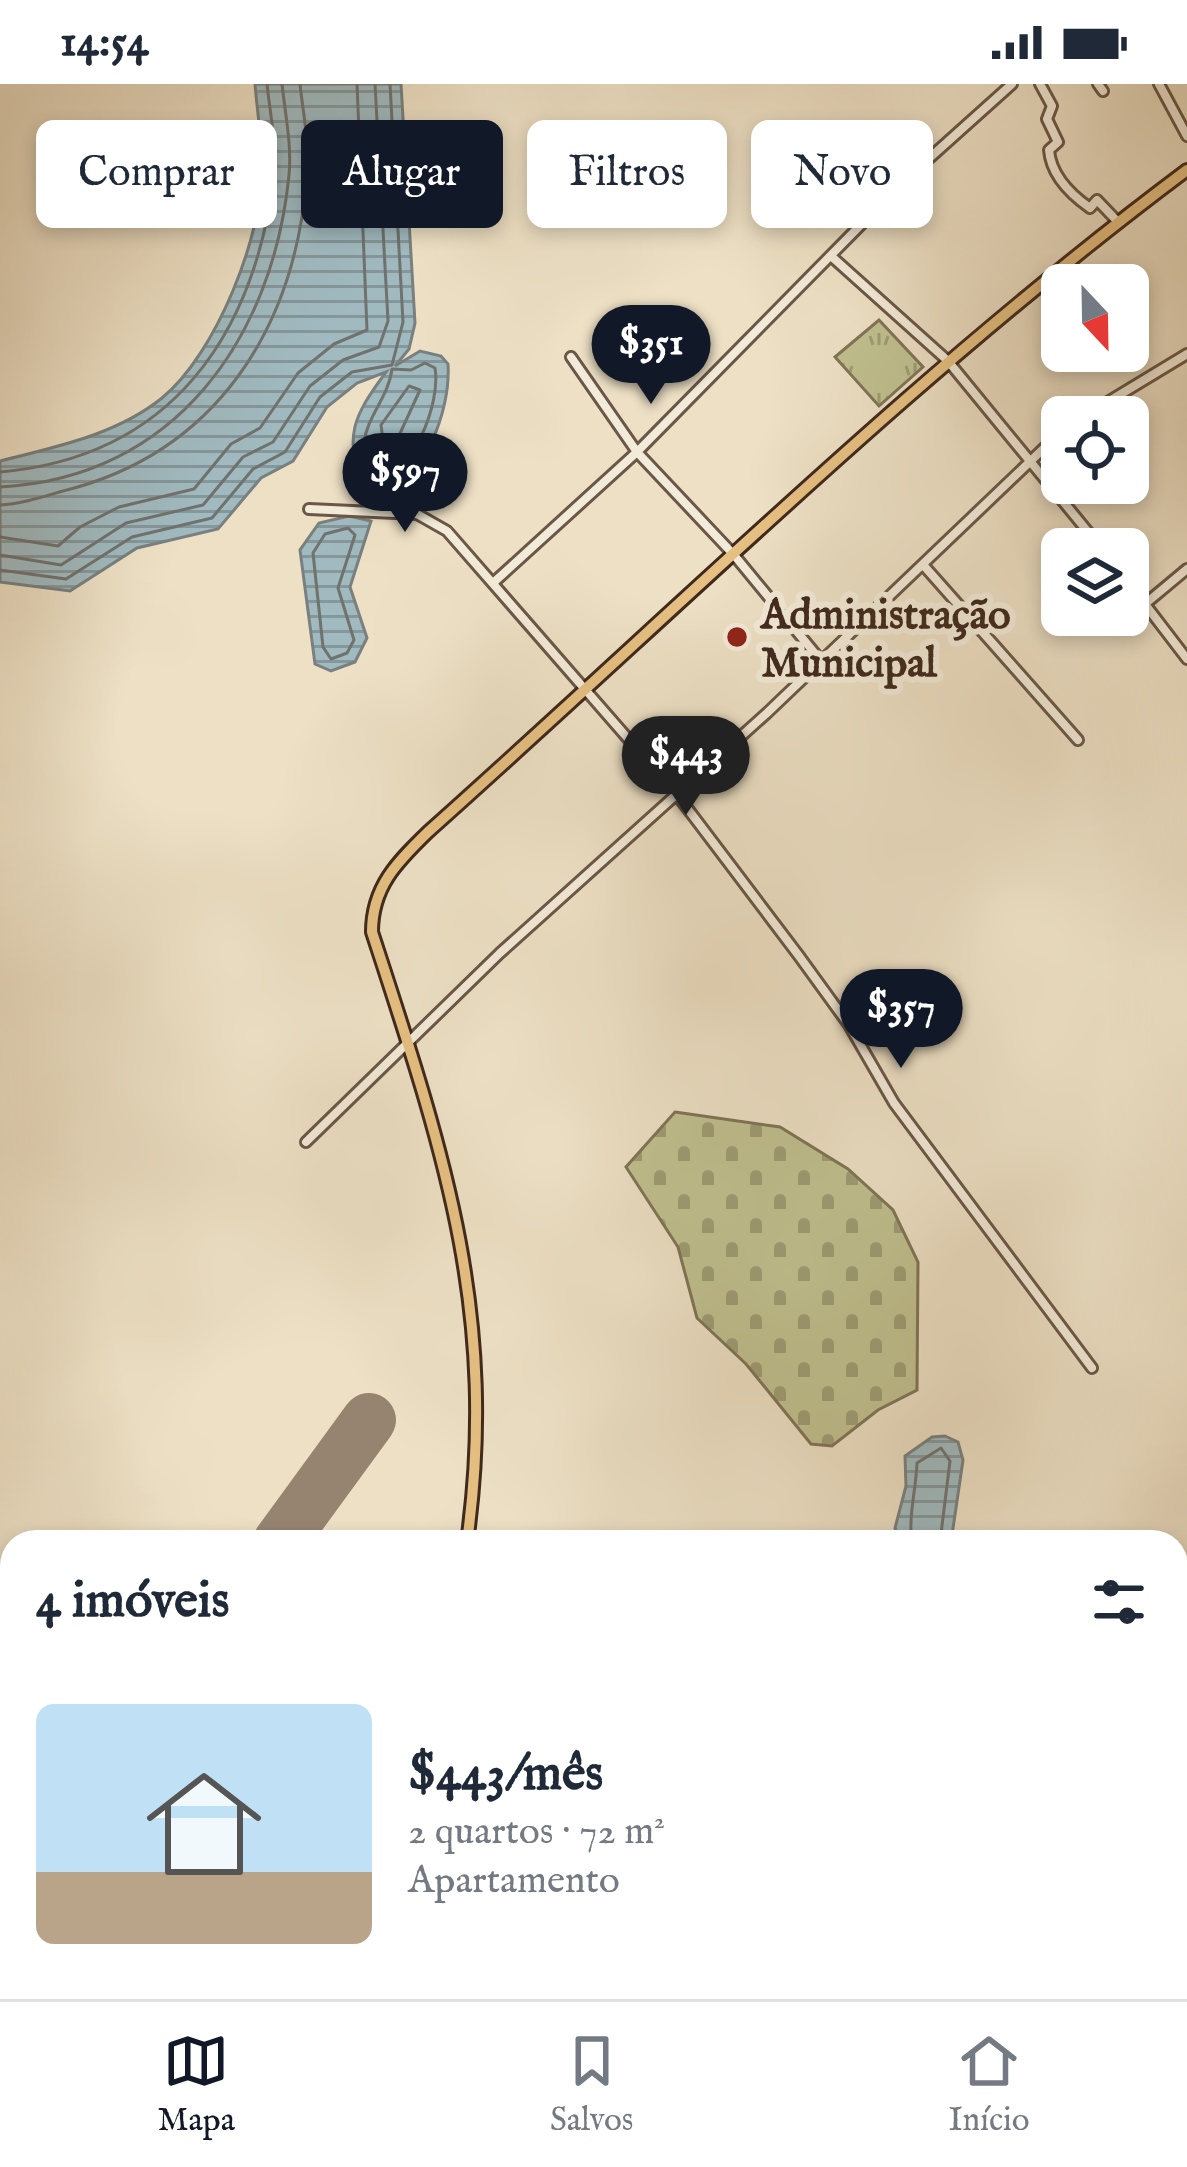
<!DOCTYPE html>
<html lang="pt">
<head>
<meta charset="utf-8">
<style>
  :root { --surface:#fff; --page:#f6f6f7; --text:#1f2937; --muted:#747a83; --line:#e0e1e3; --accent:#111827 }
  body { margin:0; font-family:"IM FELL English",serif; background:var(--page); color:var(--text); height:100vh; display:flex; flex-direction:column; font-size:45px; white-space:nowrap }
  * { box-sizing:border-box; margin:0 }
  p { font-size:39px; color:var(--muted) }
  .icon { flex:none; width:66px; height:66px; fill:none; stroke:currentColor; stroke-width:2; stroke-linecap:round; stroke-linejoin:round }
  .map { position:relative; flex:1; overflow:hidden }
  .panel { position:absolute; left:0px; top:1446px; width:1188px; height:471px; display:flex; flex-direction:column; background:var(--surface); border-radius:36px 36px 0 0; box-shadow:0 6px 18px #0003 }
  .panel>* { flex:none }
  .hud { position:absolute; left:36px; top:36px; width:1116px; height:108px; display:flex; gap:24px }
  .needle { width:78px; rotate:158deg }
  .buttons { position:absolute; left:1041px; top:180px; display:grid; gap:24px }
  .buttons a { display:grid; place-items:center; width:108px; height:108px; border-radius:18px; background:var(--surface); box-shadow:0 6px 18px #0003; font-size:60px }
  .price { position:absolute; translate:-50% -102px; padding:0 27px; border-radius:42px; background:var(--accent); color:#fff; font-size:39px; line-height:78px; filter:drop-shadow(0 3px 6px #0008) }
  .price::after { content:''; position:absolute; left:50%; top:72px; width:36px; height:27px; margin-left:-18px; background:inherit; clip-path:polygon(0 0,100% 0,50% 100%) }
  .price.active { background:#222; color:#fff }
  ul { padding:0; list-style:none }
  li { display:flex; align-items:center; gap:36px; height:300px; padding:0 36px }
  li span { display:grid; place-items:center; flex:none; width:336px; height:240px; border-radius:18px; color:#555 }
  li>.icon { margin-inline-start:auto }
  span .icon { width:144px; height:144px; fill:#fffc; stroke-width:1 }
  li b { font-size:51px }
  h2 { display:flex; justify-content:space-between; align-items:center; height:144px; padding:0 36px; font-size:51px }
  .pill { padding:0 42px; border-radius:18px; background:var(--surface); box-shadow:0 6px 18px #0003; font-size:42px; line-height:108px }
  .pill.active { background:var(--accent); color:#fff }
  .status { display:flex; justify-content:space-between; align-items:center; height:84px; padding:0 60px; background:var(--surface); direction:ltr }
  .status svg { height:33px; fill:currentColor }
  .dock { display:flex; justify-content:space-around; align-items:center; height:168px; border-top:3px solid var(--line); background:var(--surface); font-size:33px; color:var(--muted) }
  .dock a { display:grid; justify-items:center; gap:6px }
  .dock .active { color:var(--accent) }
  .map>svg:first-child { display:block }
</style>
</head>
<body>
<div class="status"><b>14:54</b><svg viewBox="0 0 49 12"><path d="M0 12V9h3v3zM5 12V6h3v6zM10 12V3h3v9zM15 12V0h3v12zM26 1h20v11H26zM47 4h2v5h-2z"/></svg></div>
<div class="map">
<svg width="1187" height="1915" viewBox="0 0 1187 1915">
  <defs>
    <pattern id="cemetery-stones" width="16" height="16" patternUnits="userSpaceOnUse" patternTransform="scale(3)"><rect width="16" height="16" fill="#c0c08f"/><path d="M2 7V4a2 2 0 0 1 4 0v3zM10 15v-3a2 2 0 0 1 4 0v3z" fill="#9d9c74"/></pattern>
    <pattern id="park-tufts" width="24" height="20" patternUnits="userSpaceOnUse" patternTransform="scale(3)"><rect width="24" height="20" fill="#c0c08f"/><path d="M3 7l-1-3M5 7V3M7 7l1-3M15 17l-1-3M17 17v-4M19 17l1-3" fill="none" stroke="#9d9c74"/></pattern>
    <pattern id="water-rules" width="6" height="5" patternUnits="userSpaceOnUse" patternTransform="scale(3)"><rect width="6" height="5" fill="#a0bac0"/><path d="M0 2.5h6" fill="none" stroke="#84979b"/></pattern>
  </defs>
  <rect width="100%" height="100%" fill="#ede0c5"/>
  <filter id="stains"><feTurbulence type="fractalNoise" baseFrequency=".00167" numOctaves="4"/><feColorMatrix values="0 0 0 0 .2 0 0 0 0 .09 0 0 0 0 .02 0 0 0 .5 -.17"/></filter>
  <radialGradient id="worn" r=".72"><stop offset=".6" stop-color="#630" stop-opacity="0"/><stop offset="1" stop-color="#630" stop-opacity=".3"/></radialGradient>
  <path fill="url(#cemetery-stones)" stroke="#807456" stroke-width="3" d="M675 1028 780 1043 848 1085 893 1126 918 1178 917 1306 878 1326 832 1362 811 1360 746 1280 697 1234 678 1163 626 1083Z"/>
  <path fill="url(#park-tufts)" stroke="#807456" stroke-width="3" d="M879 236 923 283 879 322 835 273Z"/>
  <path fill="url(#water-rules)" stroke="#79807f" stroke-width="3" d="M255 0H401L415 239 409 265 395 282 420 267 441 272 448 280C451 327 424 398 376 414L365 409C342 351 354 332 386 288L357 299 327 323 293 377 261 394 218 445 137 464 70 507 0 498V377C55 363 116 351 162 314 216 270 263 151 262 83 262 55 257 27 255 0Z
    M349 432 371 437 350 503 367 554 355 578 331 587 315 580 300 466 319 439Z
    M945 1352 958 1358 963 1376 951 1458H902L895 1444 906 1402 905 1372 932 1353Z"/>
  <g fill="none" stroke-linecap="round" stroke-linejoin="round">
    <path stroke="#70726e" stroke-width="3" d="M425 279 435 284C441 320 413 388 377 400 342 350 387 326 392 285L411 286Z
      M409 302 420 306 391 369 385 371 381 341Z
      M0 388C171 373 254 252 274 92 277 63 270 29 267 0
      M0 403C175 394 273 254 289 91 292 62 285 29 282 0
      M0 421C21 420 42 413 63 407 216 369 295 245 307 91 310 62 303 29 300 0
      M348 444 355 451 338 504 354 556 347 569 331 575 323 563 313 469 325 450Z
      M0 453 58 462 80 443 119 423 194 405 231 360 260 344 298 289 334 260 367 246 357 0
      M0 471 61 481 126 439 203 421 243 373 273 358 310 302 343 276 379 263 388 237 375 0
      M0 486 66 495 132 453 212 434 253 385 285 368 320 313 352 288 392 281 403 238 390 0
      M912 1458C908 1433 916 1406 917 1379L941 1364 950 1377 940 1458"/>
    <path stroke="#968471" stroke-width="54" d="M280 1458 369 1336
      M0 1842 12 1825"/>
    <g stroke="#6a5747" stroke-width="14">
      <path id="minor" d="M1040 0 1052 22 1047 35 1058 58 1049 66C1051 91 1070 110 1090 124L1097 116 1118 138
        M1098 0 1103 7
        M1159 0 1187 52
        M831 172 948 277 1102 465
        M571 273 637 368 734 471 822 578
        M1083 333 1187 270
        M309 425 417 430 447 447 678 712 799 872 849 941 894 1019 1092 1284
        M925 483 1078 656
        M1128 498 1187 575
        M493 499 637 368 905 96 1012 0
        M1145 520 1187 485
        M306 1058 500 869 767 629 1062 347"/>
    </g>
    <g stroke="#3f291d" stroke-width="16">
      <path id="major" d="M467 1458C499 1228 442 1063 372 848 372 803 397 778 428 748 678 525 918 287 1187 86
        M176 1915 183 1905"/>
    </g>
    <use href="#minor" stroke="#f3ebd9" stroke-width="8"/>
    <use href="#major" stroke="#e6c082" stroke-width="10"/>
  </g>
  <circle fill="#8f2418" stroke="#f3ebd9" stroke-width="4.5" cx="737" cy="553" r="12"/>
  <g text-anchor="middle" stroke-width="12" stroke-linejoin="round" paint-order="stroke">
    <g font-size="42" font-weight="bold" fill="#3f291d" stroke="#f3ebd9" text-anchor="start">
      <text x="761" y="544">Administração<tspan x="761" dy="48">Municipal</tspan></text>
    </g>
  </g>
  <rect width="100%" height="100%" filter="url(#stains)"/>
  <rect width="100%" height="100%" fill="url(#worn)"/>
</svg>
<div class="buttons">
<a><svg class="needle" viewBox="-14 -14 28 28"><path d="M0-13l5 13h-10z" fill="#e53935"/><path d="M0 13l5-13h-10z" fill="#747a83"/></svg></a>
<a><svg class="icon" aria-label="locate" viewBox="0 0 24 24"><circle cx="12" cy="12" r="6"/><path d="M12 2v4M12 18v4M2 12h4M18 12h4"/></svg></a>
<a><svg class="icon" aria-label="layers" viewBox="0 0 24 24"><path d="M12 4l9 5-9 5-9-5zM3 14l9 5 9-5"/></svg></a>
</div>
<b class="price" style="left:651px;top:323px">$351</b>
<b class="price" style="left:405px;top:451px">$597</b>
<b class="price active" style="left:686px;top:734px">$443</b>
<b class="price" style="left:901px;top:987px">$357</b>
<div class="hud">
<a class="pill">Comprar</a>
<a class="pill active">Alugar</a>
<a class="pill">Filtros</a>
<a class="pill">Novo</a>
</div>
<section class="panel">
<h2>4 imóveis<svg class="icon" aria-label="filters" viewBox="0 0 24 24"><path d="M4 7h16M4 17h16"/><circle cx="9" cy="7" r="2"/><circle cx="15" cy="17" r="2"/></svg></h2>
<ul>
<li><span style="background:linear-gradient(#bfe0f5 70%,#b9a48a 0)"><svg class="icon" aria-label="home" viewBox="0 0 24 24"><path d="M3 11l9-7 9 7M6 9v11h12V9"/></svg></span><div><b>$443/mês</b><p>2 quartos · 72 m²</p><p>Apartamento</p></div></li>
</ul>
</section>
</div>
<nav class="dock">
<a class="active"><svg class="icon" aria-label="map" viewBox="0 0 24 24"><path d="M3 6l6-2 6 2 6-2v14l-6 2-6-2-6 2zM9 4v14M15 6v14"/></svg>Mapa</a>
<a><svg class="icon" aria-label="saved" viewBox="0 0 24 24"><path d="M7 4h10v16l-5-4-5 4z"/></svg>Salvos</a>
<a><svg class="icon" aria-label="home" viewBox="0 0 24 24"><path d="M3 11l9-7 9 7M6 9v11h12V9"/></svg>Início</a>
</nav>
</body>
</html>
